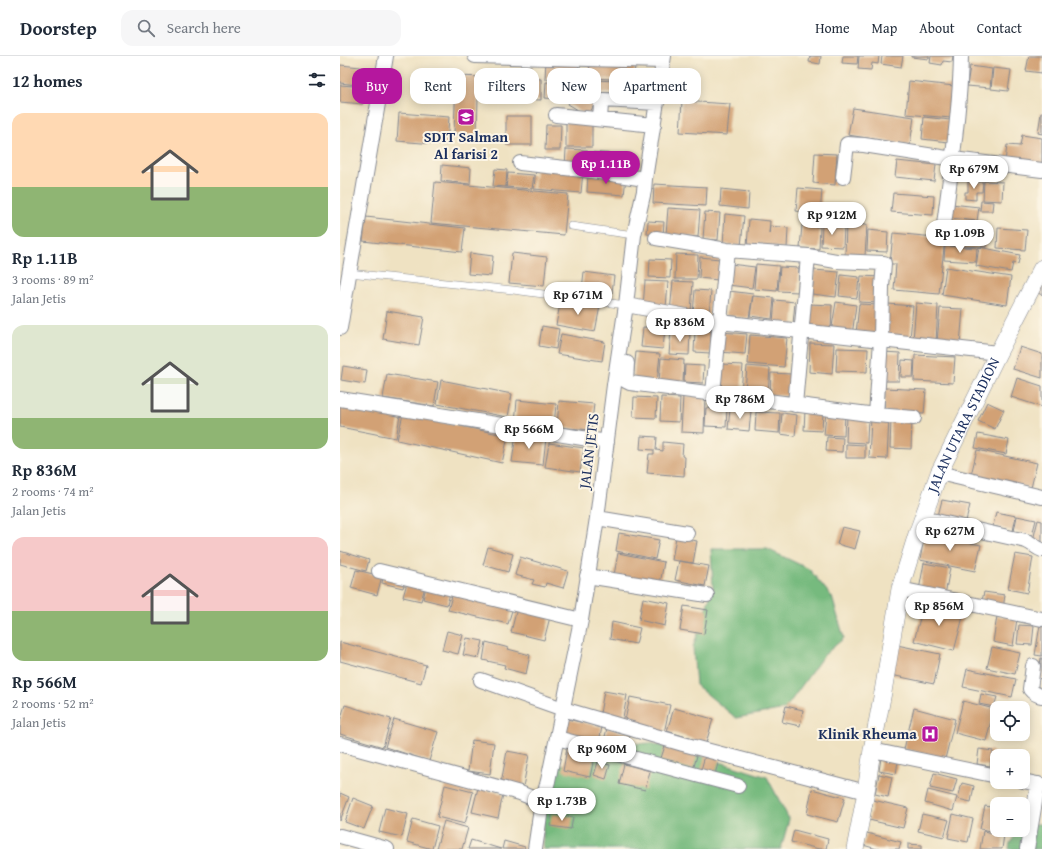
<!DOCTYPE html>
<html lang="en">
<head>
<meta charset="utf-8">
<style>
  :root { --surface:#fff; --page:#f6f6f7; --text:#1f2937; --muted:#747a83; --line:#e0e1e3; --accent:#b5179e }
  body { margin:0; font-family:"Gentium Book Plus",serif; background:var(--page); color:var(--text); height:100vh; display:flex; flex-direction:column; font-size:15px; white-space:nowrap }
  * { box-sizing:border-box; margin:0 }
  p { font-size:13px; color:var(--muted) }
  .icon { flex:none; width:22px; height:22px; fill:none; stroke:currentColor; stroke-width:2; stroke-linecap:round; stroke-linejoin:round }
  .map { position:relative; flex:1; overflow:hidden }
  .sheet { display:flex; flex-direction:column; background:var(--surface); width:340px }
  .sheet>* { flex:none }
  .banner { position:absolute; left:12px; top:12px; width:380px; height:36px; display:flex; gap:8px }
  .buttons { position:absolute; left:650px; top:645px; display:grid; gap:8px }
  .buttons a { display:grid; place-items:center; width:40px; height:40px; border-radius:8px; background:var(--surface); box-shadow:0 2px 10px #0003; font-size:20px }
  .price { position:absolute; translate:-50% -34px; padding:0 9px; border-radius:14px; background:#fff; color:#222; font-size:13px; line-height:26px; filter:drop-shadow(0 1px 2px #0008) }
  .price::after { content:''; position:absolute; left:50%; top:24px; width:12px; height:9px; margin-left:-6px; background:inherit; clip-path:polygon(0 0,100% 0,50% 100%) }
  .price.on { background:var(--accent); color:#fff }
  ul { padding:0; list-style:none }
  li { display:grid; align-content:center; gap:8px; height:212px; padding:0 12px }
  li span { display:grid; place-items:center; height:124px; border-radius:12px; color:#555 }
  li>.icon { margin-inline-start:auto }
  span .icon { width:72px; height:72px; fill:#fffc; stroke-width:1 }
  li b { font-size:17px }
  h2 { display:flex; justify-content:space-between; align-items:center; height:48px; padding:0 12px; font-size:17px }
  .chip { padding:0 14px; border-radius:12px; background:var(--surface); box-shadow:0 2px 10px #0003; font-size:14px; line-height:36px }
  .chip.on { background:var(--accent); color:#fff }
  header { display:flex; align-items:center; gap:24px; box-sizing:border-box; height:56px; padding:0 20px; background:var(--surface); border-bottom:1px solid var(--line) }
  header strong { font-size:19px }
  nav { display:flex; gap:22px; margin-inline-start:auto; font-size:14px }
  .search { width:280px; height:36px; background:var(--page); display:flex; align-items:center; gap:10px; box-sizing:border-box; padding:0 14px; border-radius:12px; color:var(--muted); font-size:15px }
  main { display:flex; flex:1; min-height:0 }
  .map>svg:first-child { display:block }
</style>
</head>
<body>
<header>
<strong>Doorstep</strong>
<div class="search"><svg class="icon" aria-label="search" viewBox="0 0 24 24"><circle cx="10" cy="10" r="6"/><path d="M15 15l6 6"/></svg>Search here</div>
<nav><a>Home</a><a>Map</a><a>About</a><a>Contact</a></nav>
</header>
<main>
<section class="sheet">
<h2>12 homes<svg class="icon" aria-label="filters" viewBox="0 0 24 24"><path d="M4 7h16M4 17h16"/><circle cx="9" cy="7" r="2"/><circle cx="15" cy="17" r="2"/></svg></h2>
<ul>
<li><span style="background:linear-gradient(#ffd9b3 60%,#8fb573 0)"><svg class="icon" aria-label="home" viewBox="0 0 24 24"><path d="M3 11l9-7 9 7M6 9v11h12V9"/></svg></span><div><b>Rp 1.11B</b><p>3 rooms · 89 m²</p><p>Jalan Jetis</p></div></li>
<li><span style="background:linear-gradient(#dfe7d0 75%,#8fb573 0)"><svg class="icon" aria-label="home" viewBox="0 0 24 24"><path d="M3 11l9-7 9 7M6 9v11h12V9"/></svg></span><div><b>Rp 836M</b><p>2 rooms · 74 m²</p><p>Jalan Jetis</p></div></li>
<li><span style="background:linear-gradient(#f6c9c9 60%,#8fb573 0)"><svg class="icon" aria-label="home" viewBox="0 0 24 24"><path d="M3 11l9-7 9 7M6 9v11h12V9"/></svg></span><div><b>Rp 566M</b><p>2 rooms · 52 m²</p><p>Jalan Jetis</p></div></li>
</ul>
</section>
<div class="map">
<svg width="702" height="793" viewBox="0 0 702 793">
  <rect width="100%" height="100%" fill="#fcf5e5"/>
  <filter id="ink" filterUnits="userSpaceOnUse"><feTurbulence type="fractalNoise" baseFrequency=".025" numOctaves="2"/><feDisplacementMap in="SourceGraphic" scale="8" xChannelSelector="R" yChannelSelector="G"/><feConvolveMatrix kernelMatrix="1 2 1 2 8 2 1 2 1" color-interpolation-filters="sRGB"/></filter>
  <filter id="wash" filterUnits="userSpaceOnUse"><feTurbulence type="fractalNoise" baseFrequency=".012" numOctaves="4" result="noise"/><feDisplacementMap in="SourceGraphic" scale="16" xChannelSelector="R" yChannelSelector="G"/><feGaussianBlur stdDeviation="0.9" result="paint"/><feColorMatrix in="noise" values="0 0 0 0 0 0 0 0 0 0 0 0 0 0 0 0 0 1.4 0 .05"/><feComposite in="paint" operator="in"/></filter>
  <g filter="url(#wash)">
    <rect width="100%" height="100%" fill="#efe2c2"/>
    <path fill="#76ba7e" stroke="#48746e" d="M371 493H427L469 513 492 541 504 582 483 600 445 653 396 662 356 629 353 591 373 532Z
      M310 687 364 701 427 721 449 763 441 793H203V760L210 712 245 703 276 689Z
      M683 768H702V793H669L670 787 679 774H683Z"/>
    <g id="blocks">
      <path fill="#d2a175" d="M470 0H481L480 8 469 6Z
        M503 0H518L517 8 502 7Z
        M519 0H539L538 8 532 7 531 14 518 13Z
        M542 0H563L561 11 541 8Z
        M571 0H589V3L571 1Z
        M591 0H613L612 6 603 5 602 9 590 7Z
        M689 0H702V17L686 15Z
        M206 3 239 6 237 25 205 23Z
        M250 3 295 6 294 24 249 22Z
        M0 9 21 11 18 29 0 27Z
        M630 10 652 13 650 32 627 30Z
        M653 12 671 14 668 35 651 33Z
        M116 20 201 23V44L138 42 137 79 114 78Z
        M254 24 298 26V35H289V38L254 36Z
        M569 25 614 30 611 62 566 58Z
        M206 26 229 27 228 44 205 42Z
        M240 28 259 40 248 60 228 48Z
        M0 29 25 31 23 48 0 46Z
        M342 45 390 48 387 79 340 76Z
        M513 52 574 61 570 89 508 79Z
        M59 57 109 61 107 89 57 85Z
        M701 57H702V78L698 77Z
        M166 60H192V89H166Z
        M584 61 610 64 608 86 582 83Z
        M226 66H252V91H226Z
        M206 69H221L220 94H205Z
        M682 79 702 82V110L665 106 667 89 680 90Z
        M226 93 247 94 246 112 225 111Z
        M249 96 278 98 277 114 248 112Z
        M475 97 497 98 495 129 473 127Z
        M557 105 596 109 594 125 555 121Z
        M102 109 131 112 130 128 101 125Z
        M196 111 243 115 241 137 194 133Z
        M155 113 167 114 166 131 153 130Z
        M168 117 194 119 192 133 166 131Z
        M248 118 286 122 284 139 247 136Z
        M628 125 643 126 642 136H636V144L625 143V136H628Z
        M644 125 663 126 662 145 643 144Z
        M95 126 228 138 224 179 91 167Z
        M314 128 367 131 366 150 313 147Z
        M458 132 482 134 480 158 456 155Z
        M381 133 409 136 408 153 380 150Z
        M553 137 594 140 593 159 551 156Z
        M641 145 653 146 652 155H640Z
        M611 148 639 151 637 165 610 162Z
        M328 152 360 154 358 181 326 178Z
        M365 156 380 157 378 184 363 183Z
        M385 158 404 160 401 190 383 188Z
        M26 161 125 172 122 196 23 185Z
        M409 163 430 165 429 178 430 170 448 172 447 192 407 190Z
        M308 165 324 166 323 180 307 178Z
        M506 168 527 169 525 200 505 199Z
        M462 169 480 171 479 193 460 192Z
        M482 170 504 171 503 191 481 190Z
        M619 170 646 171V191L619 190Z
        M658 172 687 174 685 194 657 192Z
        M528 174 548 176 547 196 527 195Z
        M553 177 605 182 599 238 554 234 556 208H550Z
        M605 190 637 192 636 206 604 204Z
        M639 191 680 199 678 208 673 207 671 216 636 210Z
        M130 197 153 200 151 220 128 218Z
        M172 197 207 201 204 230 169 227Z
        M336 198 358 199 357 223H335Z
        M360 201 380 203 378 224 359 222Z
        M310 203 331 204 330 222 309 221Z
        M390 208 415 211 412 232 388 229Z
        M416 208 439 210 437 235 414 233Z
        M440 211 459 212 458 236 438 235Z
        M606 211 671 221 667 249 602 239Z
        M474 214 499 216 496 241 472 238Z
        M244 216 274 220 272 237 242 233Z
        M501 219 519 221 517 242 499 240Z
        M521 220 541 221 539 247 519 246Z
        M702 224V239L696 236Z
        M305 225 328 226 326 252 303 251Z
        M333 225 353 226 351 257 330 256Z
        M355 234 371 235 369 259 353 258Z
        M389 235 413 238 409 262 386 259Z
        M413 240 434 242 432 263 410 260Z
        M221 243 260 250 255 276 216 269Z
        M435 244 455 246 453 268 433 266Z
        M496 246 516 249 512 280 491 277Z
        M576 247 598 249 596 286 573 284Z
        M469 248 492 249 491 275 467 273Z
        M519 248 538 249 536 279 516 278Z
        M548 248 573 250 570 283 545 281Z
        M600 252 623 253 620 289 597 287Z
        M47 255 84 261 79 289 43 283Z
        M202 270 219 273 216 293 199 290Z
        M303 271 325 272 323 293 301 291Z
        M331 275 350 276 349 299 329 298Z
        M355 275H371L370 297 354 296Z
        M381 276 407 278 405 298 379 296Z
        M221 278 265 286 262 305 217 298Z
        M410 279 447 282 444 311 408 308Z
        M470 287 494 288 492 318 469 316Z
        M680 291 702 298V322L673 313Z
        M497 292 528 293 527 316 496 315Z
        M296 296 320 298 317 327 293 325Z
        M543 296 560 297 559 325H542Z
        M575 299 615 301 613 327 574 325Z
        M321 302 344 304 343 327 319 325Z
        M562 304 574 305 573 321H561Z
        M381 308 403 309 401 338 378 336Z
        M345 309 364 310 363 327 344 326Z
        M3 310 27 314 25 328 1 324Z
        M407 310 430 312 428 337 405 335Z
        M431 317 451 318 450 340 430 339Z
        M47 318 98 326 94 350 43 342Z
        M677 322 702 330V351L671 341Z
        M101 324 172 338 168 361 97 348Z
        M545 332 586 334 584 358 544 356Z
        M343 340 365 341 364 377 341 376Z
        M294 341 317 342 316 362 293 361Z
        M321 341 340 342 339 366 320 365Z
        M177 344 216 348 214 370 175 367Z
        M219 345 254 348 251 374 217 371Z
        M647 346 664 354 655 373 638 365Z
        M0 348 60 360 56 382 0 371Z
        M366 352 387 353 386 371 365 370Z
        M390 353 411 355 409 375 388 373Z
        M465 355 483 356 482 375 464 374Z
        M416 356 440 357 439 377 415 375Z
        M486 356 505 357 504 380 484 379Z
        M442 357 457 359 455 380 440 378Z
        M63 358 168 380 162 407 57 384Z
        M507 359 528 360 527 387 506 386Z
        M531 362H549L547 403 529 402Z
        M551 363 572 364 571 393 550 392Z
        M176 378 206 382 203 409 172 406Z
        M638 378 669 384 666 398 635 392Z
        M301 380 317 381 316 394 323 395V386L343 388 342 400 345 401 344 420 307 417 309 398H314V394L300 393Z
        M487 381 503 382 502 396 486 395Z
        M209 387 244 392 240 416 205 411Z
        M506 388 525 389V402H506Z
        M637 394 697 407 691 432 631 419Z
        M602 444 630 449 626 465 598 460Z
        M656 456 676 460 673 475 653 470Z
        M677 460 696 464 692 479 674 475Z
        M698 464 702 465V486L693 484Z
        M502 471 520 475 515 493 497 488Z
        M279 477 319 484 315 503 276 495Z
        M585 477 641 489 635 515 580 504Z
        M336 481 357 485 353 507 332 504Z
        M148 491 173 498 168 516 143 509Z
        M0 495 29 504 26 515 0 508Z
        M278 497 324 506 320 528 274 519Z
        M675 498 693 501 687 537 668 533Z
        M180 501 228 515 223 532 206 527 205 531 192 528 194 524 175 519Z
        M339 505 369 510 365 530 335 524Z
        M584 507 610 512 605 539 579 534Z
        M16 514 42 520 37 539 11 532Z
        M44 517 66 522 63 532 42 527Z
        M68 523 86 527 81 545 63 541Z
        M87 527 111 533 107 549 83 543Z
        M113 536 173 551 168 568 108 554Z
        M644 536 665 539 663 553 641 549Z
        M303 542 329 547 325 570 299 564Z
        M584 547 624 557 614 595 574 585Z
        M344 550 368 554 364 578 340 574Z
        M177 552 210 561 204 584 171 576Z
        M657 560 677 563 673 590 653 586Z
        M272 566 300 572 296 588 270 583Z
        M679 569 694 570 692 589 677 588Z
        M700 569H702V600L695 599Z
        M107 575 123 579 118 598 102 594Z
        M127 582 143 585 139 602 123 599Z
        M0 586 86 609 81 627 0 605Z
        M146 586 169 592 168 593 190 599 186 618 164 612 165 609 143 604Z
        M557 589 600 598 594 628 551 619Z
        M652 591 680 597 675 618 647 612Z
        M701 602H702V623L698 622Z
        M627 613 676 623 672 641 623 631Z
        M264 635 287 639 282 667 259 663Z
        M641 638 657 641 654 651 639 648Z
        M290 641 330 649 324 677 284 669Z
        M623 645 654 653 646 685 615 677Z
        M5 649 51 663 43 691 0 678V665Z
        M446 650 463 654 460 670 442 666Z
        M334 652 373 663 366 687 327 675Z
        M574 652 615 663 605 703 564 693Z
        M54 663 98 676 89 705 45 691Z
        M227 663 262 671 259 686 224 679Z
        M267 672 290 678 286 695 263 689Z
        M132 684 154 687 150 718 128 715Z
        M326 687 358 696 353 714 320 705Z
        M227 692 255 697 250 721 223 715Z
        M639 693 653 695 650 710 637 708Z
        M167 695 189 699 183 731 161 727Z
        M366 696 380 701 375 718 361 714Z
        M541 702 558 705 556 718 539 715Z
        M258 706 270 709 266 723 254 719Z
        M284 708 310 715 305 734 279 728Z
        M594 717 617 723 613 737 590 732Z
        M539 718 552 721 548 741 535 738Z
        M622 727 634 730 631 746 618 743Z
        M105 729 133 736 125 768 97 761Z
        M138 732 163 738 158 762 132 756Z
        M472 733 505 742 498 766 467 758Z
        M588 734 617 741 613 755 585 747Z
        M0 737 9 741 0 765Z
        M13 742 33 750 24 773 5 766Z
        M533 744 568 752 563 772 529 764Z
        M645 750 657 752V774H665L664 777 640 773Z
        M45 752 68 758 62 781 39 776Z
        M212 758 233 761 231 773 210 770Z
        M582 758 609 764 604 781 578 775Z
        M613 758 633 763 628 786 608 782Z
        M73 763 98 770 92 793 67 786Z
        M104 765 128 772 122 793H96Z
        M454 774 488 783 486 793H479L451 786Z
        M643 775 664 779 662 793H640Z
        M527 777 561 786 559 793H537L523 789Z
        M131 784 161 793H128Z
        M164 785 185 791 184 793H162Z
        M568 788 582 789V793H568Z"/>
    </g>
  </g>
  <g filter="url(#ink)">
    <use href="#blocks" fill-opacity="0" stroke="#858890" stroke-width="1"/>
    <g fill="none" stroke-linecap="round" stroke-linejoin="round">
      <g stroke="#858890" stroke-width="8">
        <path id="service" d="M231 170 294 179
          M9 217 173 234 286 249"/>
      </g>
      <g stroke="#858890" stroke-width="16">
        <path id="minor" d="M135 0 323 5
          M216 59 314 69
          M260 63 261 48 263 44 317 47
          M180 107 252 115 305 123
          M503 121 507 88 524 89 613 103 702 114
          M604 169C611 113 620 56 621 0
          M316 182 387 194 468 200 496 205 544 207 542 231 541 284 536 359
          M286 249 380 266 658 297
          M0 272 46 0
          M287 307 286 325 290 327 536 359 574 362
          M373 337 387 194
          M0 343 267 386
          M455 349 468 200
          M599 417 702 441
          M257 462 347 477
          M583 462 686 485C692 487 696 492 702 494
          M39 515 241 564
          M247 520 367 539
          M560 533 702 563
          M693 610 690 633C693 637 696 639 702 640
          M141 624 223 653 343 688 526 736
          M217 682 398 730
          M0 688 180 737 202 746
          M532 694 657 720
          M683 725 702 729
          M0 780 47 793
          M195 793 202 746 208 725 241 564 257 462 274 329 286 249 294 179 304 135 305 123 324 0
          M687 793 698 728"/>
      </g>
      <g stroke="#858890" stroke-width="18">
        <g id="tertiary">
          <path id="s1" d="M515 793 526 736 532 694 543 636 560 533 577 478 599 417 658 297 702 212"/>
        </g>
      </g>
      <use href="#service" stroke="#fff" stroke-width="7"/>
      <use href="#minor" stroke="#fff" stroke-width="14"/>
      <use href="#tertiary" stroke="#fff" stroke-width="17"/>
    </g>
  </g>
  <defs>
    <g id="school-square" transform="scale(0.9)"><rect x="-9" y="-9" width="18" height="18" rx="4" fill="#b5179e" stroke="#fcf5e5"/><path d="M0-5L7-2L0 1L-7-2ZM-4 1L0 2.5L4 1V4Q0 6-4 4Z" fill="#fff"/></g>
    <g id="hospital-square" transform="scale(0.9)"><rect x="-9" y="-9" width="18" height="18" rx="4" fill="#b5179e" stroke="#fcf5e5"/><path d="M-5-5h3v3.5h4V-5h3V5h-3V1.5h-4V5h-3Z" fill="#fff"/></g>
  </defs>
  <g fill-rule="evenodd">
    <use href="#school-square" x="126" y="61"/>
    <use href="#hospital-square" x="590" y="678"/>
  </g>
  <g text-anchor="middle" stroke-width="4" stroke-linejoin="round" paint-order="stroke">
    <g font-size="15" font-weight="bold" fill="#1b2f5e" stroke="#fcf5e5">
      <text x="126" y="86">SDIT Salman<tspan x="126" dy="17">Al farisi 2</tspan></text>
      <text x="577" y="683" text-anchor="end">Klinik Rheuma</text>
    </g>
    <g font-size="15" fill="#1b2f5e" stroke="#fcf5e5">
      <text dy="5" stroke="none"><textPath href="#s1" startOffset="440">JALAN UTARA STADION</textPath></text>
      <text transform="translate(249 395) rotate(-83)" y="5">JALAN JETIS</text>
    </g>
  </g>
</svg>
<div class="buttons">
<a><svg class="icon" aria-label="locate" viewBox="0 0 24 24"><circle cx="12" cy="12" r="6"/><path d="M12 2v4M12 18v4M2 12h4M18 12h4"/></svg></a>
<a>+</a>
<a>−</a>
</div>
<b class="price on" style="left:266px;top:129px">Rp 1.11B</b>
<b class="price" style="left:634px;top:134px">Rp 679M</b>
<b class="price" style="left:492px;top:180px">Rp 912M</b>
<b class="price" style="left:620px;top:198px">Rp 1.09B</b>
<b class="price" style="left:238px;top:260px">Rp 671M</b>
<b class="price" style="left:340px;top:287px">Rp 836M</b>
<b class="price" style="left:400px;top:364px">Rp 786M</b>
<b class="price" style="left:189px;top:394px">Rp 566M</b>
<b class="price" style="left:610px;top:496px">Rp 627M</b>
<b class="price" style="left:599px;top:571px">Rp 856M</b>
<b class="price" style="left:262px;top:714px">Rp 960M</b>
<b class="price" style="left:222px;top:766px">Rp 1.73B</b>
<div class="banner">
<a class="chip on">Buy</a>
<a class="chip">Rent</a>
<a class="chip">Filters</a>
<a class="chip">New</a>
<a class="chip">Apartment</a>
</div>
</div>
</main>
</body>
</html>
